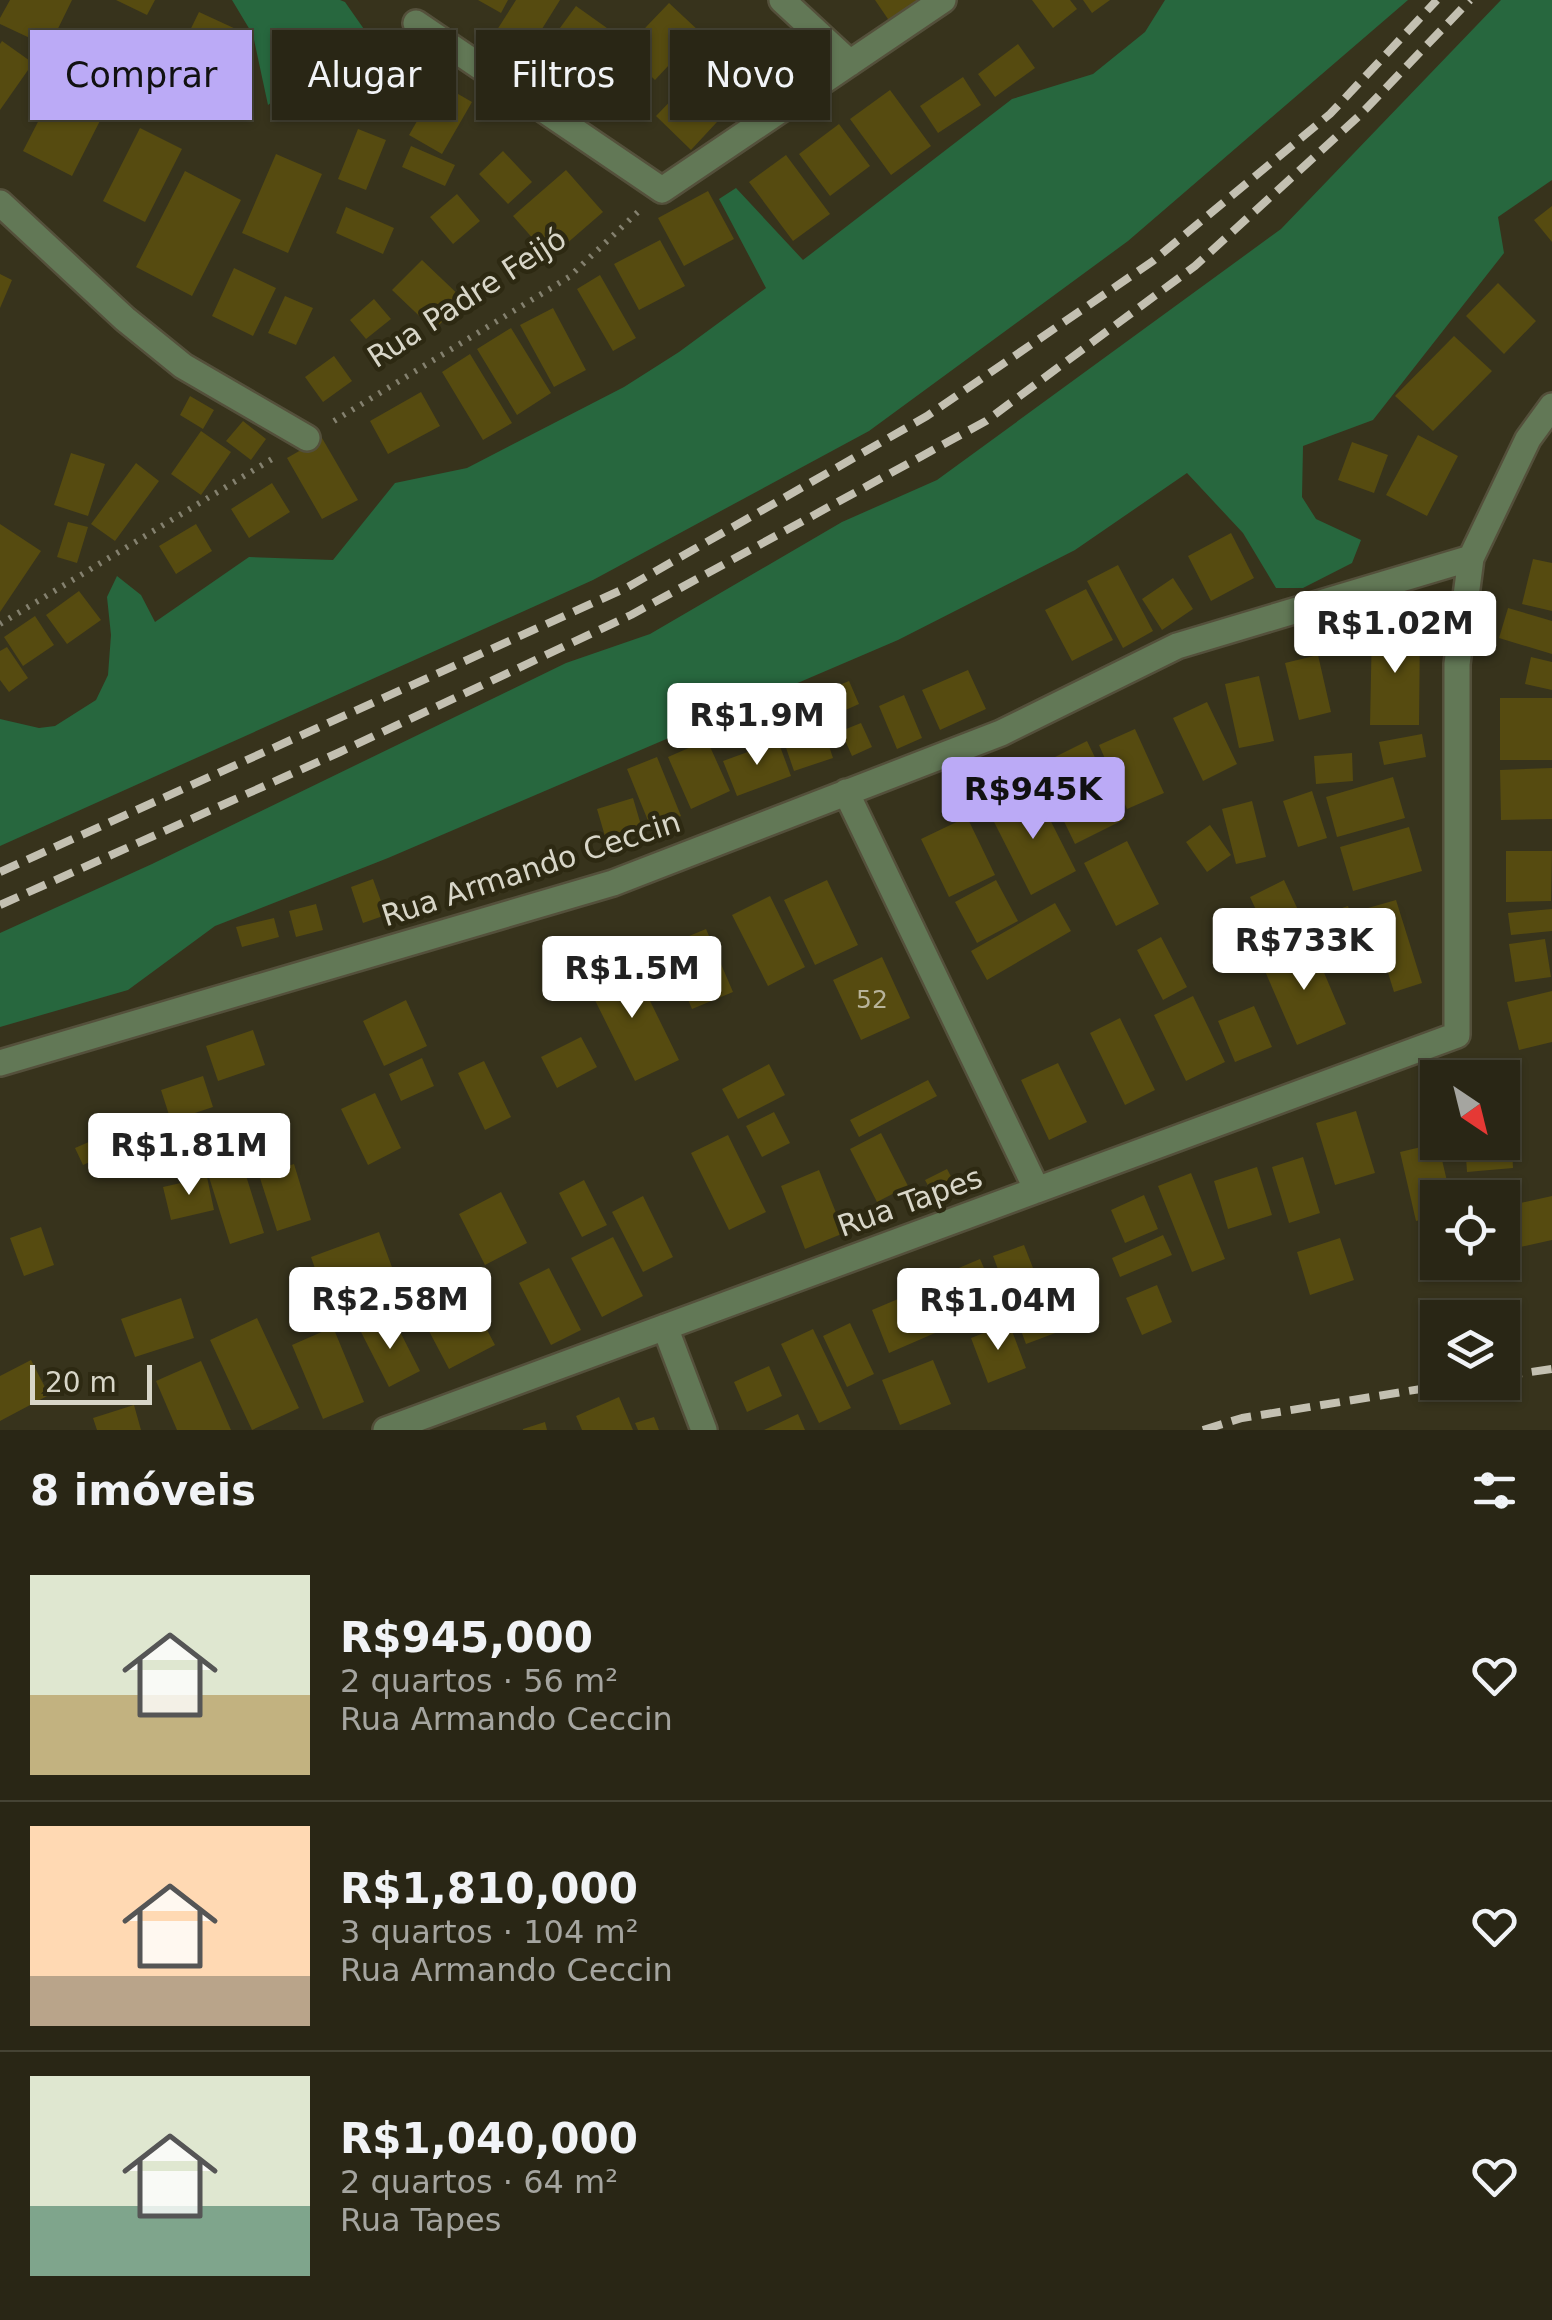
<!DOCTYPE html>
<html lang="pt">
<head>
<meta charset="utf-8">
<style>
  :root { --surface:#292615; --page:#353222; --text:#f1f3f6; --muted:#a5a5a0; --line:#454334; --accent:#bbaaf6 }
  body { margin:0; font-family:"DejaVu Sans",sans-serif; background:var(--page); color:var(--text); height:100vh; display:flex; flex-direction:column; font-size:38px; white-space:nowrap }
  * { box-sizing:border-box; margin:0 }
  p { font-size:32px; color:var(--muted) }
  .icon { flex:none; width:55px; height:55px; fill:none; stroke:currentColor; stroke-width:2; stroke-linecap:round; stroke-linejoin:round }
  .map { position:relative; height:1430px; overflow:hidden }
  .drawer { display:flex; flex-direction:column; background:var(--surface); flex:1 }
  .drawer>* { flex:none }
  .guide { position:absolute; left:30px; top:30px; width:1000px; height:90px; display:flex; gap:20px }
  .needle { width:65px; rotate:145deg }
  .controls { position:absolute; left:1420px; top:1060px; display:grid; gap:20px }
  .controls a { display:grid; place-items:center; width:100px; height:100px; border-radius:0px; background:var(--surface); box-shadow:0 2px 8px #0004,0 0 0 2px var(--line); font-size:50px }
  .scale { position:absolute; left:30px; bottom:25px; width:122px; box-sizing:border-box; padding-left:10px; border:5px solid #d8d6c8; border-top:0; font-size:28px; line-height:35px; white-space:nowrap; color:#d8d6c8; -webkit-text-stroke:8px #2d2912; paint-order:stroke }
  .price { position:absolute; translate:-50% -85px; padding:0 22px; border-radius:10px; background:#fff; color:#222; font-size:32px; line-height:65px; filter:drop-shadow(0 2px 5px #0008) }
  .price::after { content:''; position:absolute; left:50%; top:60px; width:30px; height:22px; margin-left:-15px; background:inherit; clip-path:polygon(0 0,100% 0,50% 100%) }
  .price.active { background:var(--accent); color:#111 }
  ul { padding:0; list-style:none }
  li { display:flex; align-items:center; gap:30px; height:250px; padding:0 30px }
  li+li { border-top:2px solid var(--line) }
  li span { display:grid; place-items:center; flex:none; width:280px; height:200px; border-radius:0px; color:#555 }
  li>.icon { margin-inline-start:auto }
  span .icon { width:120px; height:120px; fill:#fffc; stroke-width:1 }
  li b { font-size:42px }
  h2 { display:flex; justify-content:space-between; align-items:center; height:120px; padding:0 30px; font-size:42px }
  .pill { padding:0 35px; border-radius:0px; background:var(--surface); box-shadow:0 2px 8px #0004,0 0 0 2px var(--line); font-size:35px; line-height:90px }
  .pill.active { background:var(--accent); color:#111 }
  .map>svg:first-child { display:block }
</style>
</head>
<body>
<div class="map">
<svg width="1552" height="1430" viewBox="0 0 1552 1430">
  <rect width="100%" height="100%" fill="#37331c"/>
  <path fill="#27673e" d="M232 0H340L345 2 366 32 268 105 253 35Z
    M1165 0H1408L1128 241 869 431 593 580 0 846V719L39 728 55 726 96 700 108 675 111 635 107 597 117 576 141 595 155 622 249 557 333 560 395 483 467 468 624 387 679 352 766 288 719 199 736 188 803 260 1012 99 1093 74 1145 32Z
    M1501 0H1552V180L1498 217 1504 253 1373 420 1303 446 1302 497 1316 519 1361 540 1352 563 1303 588H1276L1243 533 1187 473 1075 550 898 640 388 858 215 926 128 990 0 1027V933L152 864 566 663 650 634 842 522 937 480 1281 229Z"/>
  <path fill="#564b10" d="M10 0H72L49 47 0 24V18Z
    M116 0H155L147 15Z
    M478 0H508L501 13Z
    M516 0H560L527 53 495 33Z
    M875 0H920L890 22Z
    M1032 0H1070L1077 9 1053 28Z
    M1083 0H1110L1092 13Z
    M669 3 700 32 655 80 624 50Z
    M576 6 614 33 568 96 530 69Z
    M199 12 238 30 218 73 178 55Z
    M401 39 442 63 409 119 368 95Z
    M765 40 807 72 793 90 752 58Z
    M2 41 33 63 0 110V44Z
    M1018 44 1035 68 995 97 978 74Z
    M712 49 754 85 732 111 690 74Z
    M148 58 174 71 149 120 123 106Z
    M601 68 631 90 612 115 582 93Z
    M62 75 111 99 72 176 23 151Z
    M963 77 981 105 938 133 920 106Z
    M439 83 472 102 442 154 409 135Z
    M682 89 717 122 691 150 656 116Z
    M890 90 931 146 891 175 850 119Z
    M839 124 870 166 830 196 799 154Z
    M140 128 182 149 145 222 103 201Z
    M358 129 386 140 366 190 338 179Z
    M411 146 455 165 445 186 402 167Z
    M503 151 532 182 508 204 479 174Z
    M276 154 322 174 288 253 242 233Z
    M786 155 830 214 793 241 749 182Z
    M566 170 603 212 550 258 513 216Z
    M185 171 241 200 192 296 136 267Z
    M708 191 734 239 684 266 658 218Z
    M457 194 480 221 453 244 430 217Z
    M1552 206V242L1534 220Z
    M346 207 394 228 383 254 336 233Z
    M660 240 685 286 639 310 614 264Z
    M422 260 464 300 434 330 392 290Z
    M234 268 276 288 253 336 212 316Z
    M0 274 12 280 0 308Z
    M600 275 636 338 613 351 577 289Z
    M1498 283 1536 321 1504 354 1466 316Z
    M285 296 313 308 296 345 268 333Z
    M374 299 391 319 366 339 350 320Z
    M553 308 586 370 554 387 520 325Z
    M511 328 551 393 517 415 477 349Z
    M1454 336 1492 371 1433 431 1395 396Z
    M470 354 512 423 483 440 442 372Z
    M334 356 352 381 323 402 305 377Z
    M421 392 440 426 388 454 370 421Z
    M190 396 214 410 203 429 180 415Z
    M243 421 266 439 251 460 226 441Z
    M201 431 231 452 201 495 171 474Z
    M1418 435 1458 456 1427 516 1386 495Z
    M322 438 358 500 322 519 287 458Z
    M1352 442 1388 455 1374 493 1338 480Z
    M71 453 105 464 88 516 54 505Z
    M136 463 159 481 115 541 91 524Z
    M272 483 290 512 249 538 231 509Z
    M68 522 88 527 77 563 57 557Z
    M0 524 41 551 0 612Z
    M196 524 212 551 176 574 159 546Z
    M1231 533 1254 578 1211 601 1188 556Z
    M1533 559 1552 563V611L1522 604Z
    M1118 565 1153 631 1123 648 1087 581Z
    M1173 578 1193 609 1162 630 1142 599Z
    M1086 589 1113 640 1072 661 1045 610Z
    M79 591 101 620 67 644 46 615Z
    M1508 608 1552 621V654L1499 638Z
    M35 616 54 645 23 666 4 637Z
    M1372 626H1420L1419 725H1370Z
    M7 647 28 678 9 692 0 680V651Z
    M1318 655 1331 712 1299 720 1285 663Z
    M1531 657 1552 662V690L1525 684Z
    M968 670 986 709 940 730 922 690Z
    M1259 676 1274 741 1239 748 1225 684Z
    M849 681 859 704 823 720 813 696Z
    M904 695 922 738 897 749 879 706Z
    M1500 698H1552V760H1500Z
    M1207 702 1237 764 1203 781 1173 718Z
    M861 723 872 747 852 756 841 731Z
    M822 725 833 758 794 771 783 739Z
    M1135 729 1164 793 1127 809 1099 745Z
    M1422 734 1426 757 1384 765 1379 742Z
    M707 740 730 791 691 809 668 757Z
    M778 741 791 776 737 796 723 761Z
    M1087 741 1125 819 1075 844 1037 766Z
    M1352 753 1353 781 1316 784 1314 756Z
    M657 757 681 816 651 828 627 769Z
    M1552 768V819L1501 820 1500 770Z
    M1393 777 1405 818 1337 837 1326 797Z
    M1035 790 1076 871 1031 895 990 814Z
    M1312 791 1327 838 1298 847 1283 801Z
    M633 798 643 832 607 843 597 809Z
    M1252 801 1266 857 1236 864 1222 809Z
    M967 817 995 875 949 897 921 839Z
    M1210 825 1231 855 1207 872 1186 842Z
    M1409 827 1422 871 1353 891 1340 847Z
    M1127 841 1159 904 1116 926 1084 863Z
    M1506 851H1552L1551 901 1506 902Z
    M373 879 386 915 363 923 351 887Z
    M827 880 858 945 815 965 784 900Z
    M996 880 1018 921 977 943 955 902Z
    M1284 880 1306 927 1272 944 1250 897Z
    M770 896 805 967 768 986 732 915Z
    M1396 900 1422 983 1394 992 1368 908Z
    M1055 903 1071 931 987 980 971 951Z
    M316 904 323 930 296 937 289 911Z
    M1348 906 1356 930 1317 943 1309 919Z
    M1552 909V931L1511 935 1508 913Z
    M274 918 279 937 242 947 236 927Z
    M706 929 733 992 692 1009 665 946Z
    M1161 937 1187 987 1163 1000 1137 950Z
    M1545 939 1551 977 1515 982 1509 944Z
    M1310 940 1346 1024 1297 1045 1261 962Z
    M882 957 910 1018 861 1040 833 980Z
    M630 960 679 1060 635 1081 586 982Z
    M1552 991V1042L1519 1050 1507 1002Z
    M1193 996 1225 1062 1186 1081 1154 1015Z
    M406 1000 427 1046 384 1066 363 1021Z
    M1254 1006 1272 1047 1235 1062 1218 1021Z
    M1120 1018 1155 1090 1125 1105 1090 1033Z
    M253 1030 265 1065 218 1081 206 1046Z
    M581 1037 597 1067 557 1088 541 1057Z
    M422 1058 434 1086 401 1101 389 1074Z
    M484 1061 511 1117 485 1130 458 1073Z
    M1058 1063 1087 1122 1049 1140 1021 1080Z
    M769 1064 785 1095 738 1119 722 1089Z
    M1508 1075 1513 1168 1467 1172 1465 1142H1502V1076Z
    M203 1076 213 1107 171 1121 161 1090Z
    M928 1080 937 1096 859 1137 850 1120Z
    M375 1093 401 1148 368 1165 341 1109Z
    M1356 1111 1375 1173 1335 1185 1316 1123Z
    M774 1112 790 1143 762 1157 746 1126Z
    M881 1133 908 1186 877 1202 850 1149Z
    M107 1134 115 1151 83 1165 75 1148Z
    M728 1135 766 1212 729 1230 691 1153Z
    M1438 1143 1451 1198H1438V1216L1416 1221 1400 1152Z
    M1303 1157 1320 1213 1289 1223 1272 1167Z
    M294 1164 311 1220 277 1231 259 1175Z
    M243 1166 264 1233 230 1244 209 1177Z
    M1257 1167 1272 1215 1228 1229 1214 1181Z
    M947 1169 954 1182 932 1193 925 1180Z
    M819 1170 844 1233 805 1249 781 1186Z
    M1191 1173 1225 1259 1192 1272 1158 1186Z
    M207 1177 214 1210 171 1220 163 1187Z
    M584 1180 607 1225 582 1237 559 1193Z
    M501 1192 527 1243 485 1265 459 1214Z
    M1144 1195 1158 1229 1125 1243 1111 1210Z
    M643 1196 673 1257 643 1272 612 1212Z
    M1552 1196V1240L1502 1251V1207Z
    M41 1227 54 1265 24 1276 10 1238Z
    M379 1232 396 1278 327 1302 311 1257Z
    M1163 1235 1172 1255 1120 1277 1112 1258Z
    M613 1237 643 1296 602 1317 571 1258Z
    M1340 1238 1354 1280 1310 1295 1297 1252Z
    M1024 1245 1058 1332 1026 1344 993 1256Z
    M980 1259 1004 1314 964 1331 940 1276Z
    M549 1268 581 1330 551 1345 519 1283Z
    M1157 1285 1172 1322 1142 1335 1126 1298Z
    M924 1288 942 1330 889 1353 872 1310Z
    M466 1290 495 1345 449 1369 420 1314Z
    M181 1298 194 1338 135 1357 121 1319Z
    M392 1316 420 1371 389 1387 361 1332Z
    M257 1318 299 1408 252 1430 210 1340Z
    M850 1323 874 1374 847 1387 823 1336Z
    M1009 1323 1026 1368 988 1383 971 1338Z
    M333 1327 364 1402 323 1419 292 1345Z
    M813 1329 851 1408 819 1423 781 1344Z
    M31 1360 49 1395 0 1421V1376Z
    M933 1360 951 1404 900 1425 882 1380Z
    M201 1361 231 1430H177L156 1381Z
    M769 1366 782 1396 747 1412 734 1382Z
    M619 1397 633 1430H582L576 1416Z
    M134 1405 141 1430H97L93 1418Z
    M798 1414 805 1430H764Z
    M654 1417 659 1430H638L635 1423Z
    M545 1422 547 1430H523V1429Z"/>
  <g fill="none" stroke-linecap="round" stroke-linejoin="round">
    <g stroke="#54503b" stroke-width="30">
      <path id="minor" d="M782 0 850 63
        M416 23 662 190 943 0
        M0 203 125 319 183 366 307 438
        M846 792 1037 1190
        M0 1063 613 883 1001 733 1177 646 1471 558
        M665 1327 704 1430
        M386 1430 1457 1035V664L1471 558 1528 439 1552 406"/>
    </g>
    <path stroke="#84816f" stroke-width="6" stroke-dasharray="2.5 8" stroke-linecap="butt" d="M334 421 569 277 640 210
      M0 624 277 456"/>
    <use href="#minor" stroke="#627856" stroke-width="25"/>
    <path stroke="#c3c0b1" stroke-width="8" stroke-dasharray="20 10" stroke-linecap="butt" d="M0 872 628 587 927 416 1153 261 1330 114 1437 0
      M0 905 340 752 631 615 986 421 1195 266 1360 115 1470 0
      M1502 1376 1552 1369
      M1203 1430 1242 1418 1464 1382"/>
  </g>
  <g text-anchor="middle" stroke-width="9" stroke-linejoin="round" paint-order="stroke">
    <g font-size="25" fill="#b8b39a">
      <text x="872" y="1008">52</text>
    </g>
    <g font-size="30" fill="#d8d6c8" stroke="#2d2912">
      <text transform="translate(467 298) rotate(-33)" y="10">Rua Padre Feijó</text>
      <text transform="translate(531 869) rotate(-18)" y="10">Rua Armando Ceccin</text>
      <text transform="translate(910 1202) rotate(-20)" y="10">Rua Tapes</text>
    </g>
  </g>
</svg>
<div class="controls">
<a><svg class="needle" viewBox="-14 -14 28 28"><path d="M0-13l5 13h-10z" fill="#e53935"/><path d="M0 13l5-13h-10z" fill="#a5a5a0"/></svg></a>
<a><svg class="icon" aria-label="locate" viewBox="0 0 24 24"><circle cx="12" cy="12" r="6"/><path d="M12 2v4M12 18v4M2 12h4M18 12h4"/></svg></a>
<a><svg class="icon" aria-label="layers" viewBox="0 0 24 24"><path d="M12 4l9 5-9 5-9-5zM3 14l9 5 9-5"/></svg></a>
</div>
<div class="scale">20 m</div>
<b class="price" style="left:1395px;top:676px">R$1.02M</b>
<b class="price" style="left:757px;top:768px">R$1.9M</b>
<b class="price active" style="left:1033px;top:842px">R$945K</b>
<b class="price" style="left:1304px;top:993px">R$733K</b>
<b class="price" style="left:632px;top:1021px">R$1.5M</b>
<b class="price" style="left:189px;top:1198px">R$1.81M</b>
<b class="price" style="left:390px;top:1352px">R$2.58M</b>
<b class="price" style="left:998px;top:1353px">R$1.04M</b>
<div class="guide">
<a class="pill active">Comprar</a>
<a class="pill">Alugar</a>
<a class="pill">Filtros</a>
<a class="pill">Novo</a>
</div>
</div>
<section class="drawer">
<h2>8 imóveis<svg class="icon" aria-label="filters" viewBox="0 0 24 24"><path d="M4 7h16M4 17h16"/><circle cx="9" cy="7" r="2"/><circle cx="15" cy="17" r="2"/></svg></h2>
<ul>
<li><span style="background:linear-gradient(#dfe7d0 60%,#c2b280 0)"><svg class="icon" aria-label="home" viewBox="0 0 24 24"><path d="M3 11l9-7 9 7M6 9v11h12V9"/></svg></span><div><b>R$945,000</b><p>2 quartos · 56 m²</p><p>Rua Armando Ceccin</p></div><svg class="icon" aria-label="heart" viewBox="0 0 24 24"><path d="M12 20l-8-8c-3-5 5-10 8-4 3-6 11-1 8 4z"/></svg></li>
<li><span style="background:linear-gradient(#ffd9b3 75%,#b9a48a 0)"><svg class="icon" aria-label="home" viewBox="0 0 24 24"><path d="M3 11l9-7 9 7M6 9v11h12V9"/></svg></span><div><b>R$1,810,000</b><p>3 quartos · 104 m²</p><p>Rua Armando Ceccin</p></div><svg class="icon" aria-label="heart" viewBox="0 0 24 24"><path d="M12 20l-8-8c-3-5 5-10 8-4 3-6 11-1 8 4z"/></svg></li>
<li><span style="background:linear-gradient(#dfe7d0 65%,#7fa58c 0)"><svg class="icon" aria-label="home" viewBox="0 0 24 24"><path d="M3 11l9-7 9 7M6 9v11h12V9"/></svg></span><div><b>R$1,040,000</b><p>2 quartos · 64 m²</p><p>Rua Tapes</p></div><svg class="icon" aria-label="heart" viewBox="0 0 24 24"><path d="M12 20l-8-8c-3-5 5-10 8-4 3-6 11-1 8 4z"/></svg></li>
</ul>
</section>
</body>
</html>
